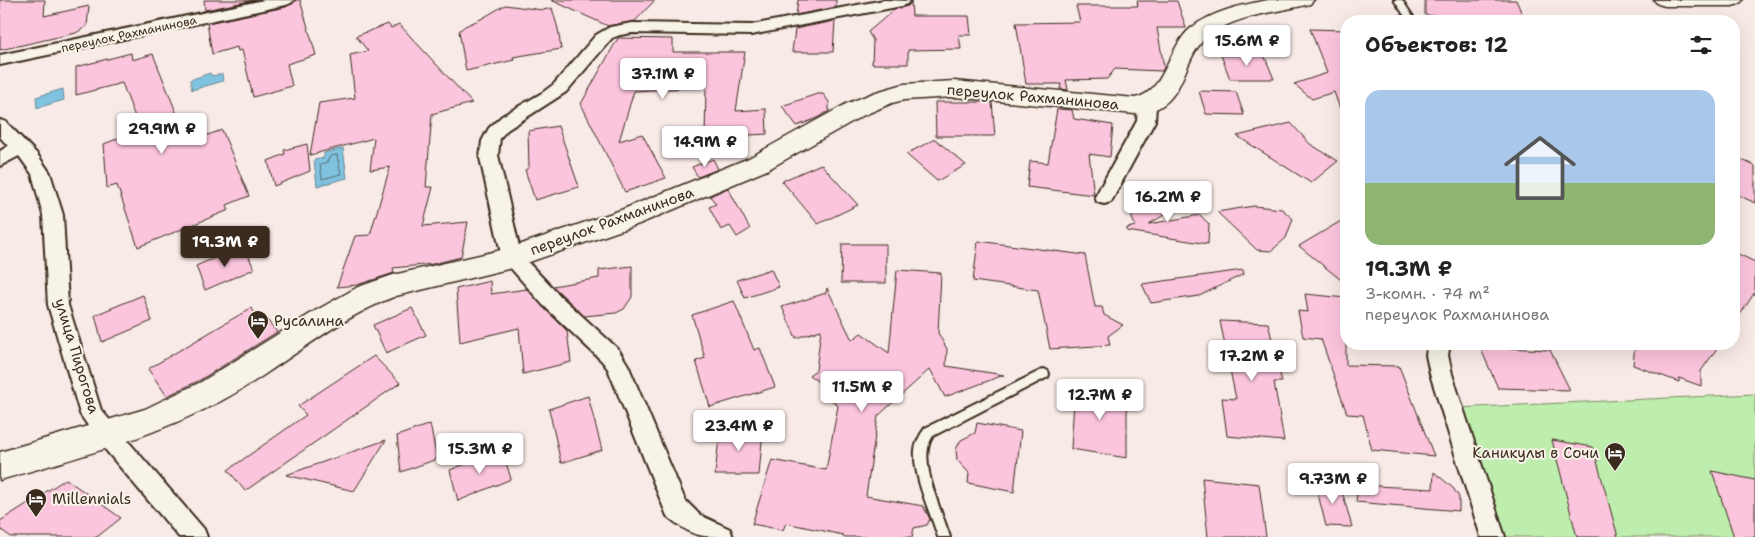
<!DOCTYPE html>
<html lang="ru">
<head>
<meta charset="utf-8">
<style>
  :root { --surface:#fff; --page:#f2f2f2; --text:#222; --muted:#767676; --accent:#3b2a1e }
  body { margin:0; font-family:"Shantell Sans",sans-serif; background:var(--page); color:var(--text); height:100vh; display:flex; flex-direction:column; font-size:19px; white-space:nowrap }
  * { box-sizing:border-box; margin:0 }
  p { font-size:16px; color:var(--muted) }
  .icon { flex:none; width:28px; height:28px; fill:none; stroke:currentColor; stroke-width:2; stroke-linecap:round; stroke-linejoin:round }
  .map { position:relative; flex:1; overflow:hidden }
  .drawer { position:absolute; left:1340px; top:15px; width:400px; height:335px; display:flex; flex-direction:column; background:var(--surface); border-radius:20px; box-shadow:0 5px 20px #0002 }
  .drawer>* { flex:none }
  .price { position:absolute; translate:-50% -42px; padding:0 11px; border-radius:5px; background:#fff; color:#222; font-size:16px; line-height:32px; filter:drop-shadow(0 1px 2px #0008) }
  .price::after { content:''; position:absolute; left:50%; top:30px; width:15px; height:11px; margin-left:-8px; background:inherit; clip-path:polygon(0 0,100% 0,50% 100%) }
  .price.current { background:var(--accent); color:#fff }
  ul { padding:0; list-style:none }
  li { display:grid; align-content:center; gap:10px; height:265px; padding:0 25px }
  li span { display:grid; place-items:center; height:155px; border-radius:15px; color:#555 }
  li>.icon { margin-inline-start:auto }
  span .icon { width:90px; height:90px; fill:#fffc; stroke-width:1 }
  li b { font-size:21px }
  h2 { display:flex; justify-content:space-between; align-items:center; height:60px; padding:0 25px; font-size:21px }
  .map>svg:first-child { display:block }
</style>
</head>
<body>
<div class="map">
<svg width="1755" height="537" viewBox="0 0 1755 537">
  <rect width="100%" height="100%" fill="#f8eae6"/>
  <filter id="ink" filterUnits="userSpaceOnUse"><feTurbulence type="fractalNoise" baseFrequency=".02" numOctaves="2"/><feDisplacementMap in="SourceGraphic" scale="10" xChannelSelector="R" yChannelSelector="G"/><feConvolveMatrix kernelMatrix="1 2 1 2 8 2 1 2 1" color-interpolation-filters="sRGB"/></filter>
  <g filter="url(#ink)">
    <path fill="#bdeead" stroke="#7c8c66" d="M1755 394V537H1496L1456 408Z"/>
    <path fill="#80c3e1" stroke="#648693" d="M210 73 212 76 222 74 223 81 192 90 190 80Z
      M63 89 64 100 37 108 36 97Z
      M343 148 347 178 317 186 314 160 324 158V153Z"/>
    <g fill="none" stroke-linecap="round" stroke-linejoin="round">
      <path stroke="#57676c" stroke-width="1" d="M337 155 341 174 322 179 320 165 327 162 330 157Z"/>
    </g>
    <path fill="#fcc5de" stroke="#3b2a1e" d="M0 0H45L44 16 89 6 87 26 76 33 0 50Z
      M204 0H255L205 10Z
      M296 0H300L316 55 287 64 292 86 253 97 242 50 238 51 237 47 212 54 207 23 286 7Z
      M551 0H655L635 21 608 26Z
      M798 0H836V7L796 15Z
      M1425 0H1516L1525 21H1497L1425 15Z
      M1137 1H1177L1186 28H1157L1164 67 1162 71 1115 69 1107 79 1066 80 1068 90 1060 89 1061 84H1026L1016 23 1080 22 1076 6H1138Z
      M911 2 912 16H969L971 35H959L961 49 908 50V64H872L873 40 868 32 895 9 908 6Z
      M505 5 543 10 552 8 558 29 561 49 513 57 514 60 466 71 459 31 465 26 481 19Z
      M835 21 833 52H792L795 29Z
      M388 24 391 28 399 24 472 103 432 114 426 187H433L423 226 468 222 461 257 433 264 393 268 394 273 357 285 337 287 355 236 370 235 390 167 370 170 374 138 310 155 319 103 355 98 350 55 368 51 356 36Z
      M1310 29 1346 30V119L1344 120 1334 92 1312 99 1294 84 1327 73Z
      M618 38 673 39V52H745L736 111 766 109 767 134 705 138 706 87 634 91 619 141 642 134 666 178 625 192 581 104Z
      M131 53 132 60 153 54 188 142 222 130 249 196 227 205 229 210 138 247 117 185 107 188 104 144 140 130 122 83 76 95V67Z
      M1221 55H1264L1274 79H1230Z
      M1199 91 1236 92 1244 115 1206 114Z
      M817 94H823L829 102V111L815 119 797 126 782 106Z
      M935 102H992L995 136H936Z
      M1057 109 1072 110 1074 119 1113 125 1110 157 1089 154 1094 195 1027 187 1030 161 1048 163Z
      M1291 123 1310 144 1338 161 1311 183 1237 136Z
      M558 126 579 187 535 200 525 170 529 168 528 131Z
      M935 139 966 165 937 181 906 154Z
      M307 144 310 171 274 186 268 161 285 154 284 150Z
      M1734 156 1755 166V203L1734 193Z
      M713 159 718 169 698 177 692 167Z
      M821 164 858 205 818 224 782 181Z
      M728 188 750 229 737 237 730 226 721 230 709 207 716 204 710 196Z
      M1144 199 1181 205 1149 224 1200 215 1209 224 1208 244 1127 231V228L1136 226 1132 219 1133 207Z
      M1254 206 1282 209 1293 219 1286 238 1271 251 1257 250 1217 212Z
      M1346 218V284L1299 246Z
      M978 241 1085 255 1095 307H1102L1104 315 1123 325 1108 336 1110 345 1050 349 1038 290 973 281Z
      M842 244H886V283H841Z
      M244 245 254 269 205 290 196 266Z
      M1734 252 1755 262V292L1734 324Z
      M632 266V297L624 309 616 313 584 316 553 286 599 278V270Z
      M771 269 779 287 745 298 737 280Z
      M897 270 941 273 938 333 947 349 946 366 1004 375 945 397 930 369 878 416 866 496 923 506 930 519 927 525 914 528 912 537H843V535L786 523 783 530 752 524 772 460 826 470 838 406 824 393 821 384 809 375 816 370 821 330 796 338 782 307 826 293 827 288 852 340 861 333 889 353Z
      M1243 270 1244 274 1199 296 1151 303 1142 284Z
      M490 281 491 294 527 289 567 331 571 362 523 374 519 328 460 342 456 289Z
      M1305 294 1346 298V365L1399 366 1434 456 1372 450 1363 415 1347 414 1321 339 1303 337 1298 311 1308 312Z
      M143 295 152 321 102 342 95 315Z
      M734 301 754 350 760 348 775 387 710 407 696 361 705 358 692 315Z
      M251 308 260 319 264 316 277 332 200 380 167 396 148 369Z
      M412 308 426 335 386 353 373 325Z
      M1220 321 1268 323 1282 382H1274L1284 441 1227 436 1222 398 1236 399Z
      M1635 344H1720L1701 371V386L1679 378V382L1633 365Z
      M1480 347 1550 350 1570 390 1498 388Z
      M374 356 400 383 245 491 228 470 306 415 298 406Z
      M1075 385 1127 392V458L1071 449Z
      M588 396 602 450 561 463 549 409Z
      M977 423 1021 431 1014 492 968 483 969 473 957 460 956 449 961 440 975 433Z
      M430 424 437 459 401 472 397 436Z
      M720 429H763L759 475H715Z
      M386 440 354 491 286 475Z
      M1552 440 1593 447 1618 537H1577Z
      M502 449 511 479 458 501 450 470Z
      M1712 471 1755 480V537H1734Z
      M1434 472 1453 488 1459 497V511L1356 502 1358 485 1433 489Z
      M1202 478 1259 484 1266 537H1208Z
      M66 479 121 518 97 537H11L0 529V521Z
      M1315 482 1340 484 1352 527 1326 526Z"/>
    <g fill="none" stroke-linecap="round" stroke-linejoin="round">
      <g stroke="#3b2a1e" stroke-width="4">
        <path id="lane" d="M1394 0H1402L1416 21H1408Z
          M1044 369 1048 371 1049 374 1048 377 933 436C916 459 942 511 950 537H938C930 511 913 477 915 450 916 442 920 435 925 428Z"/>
      </g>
      <g stroke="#3b2a1e" stroke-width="4">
        <path id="street" d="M264 0H294L291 3 286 5 0 65V55Z
          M884 0 910 1 907 4 902 6 751 35 632 33 620 35 612 38 566 92 507 130 500 138 498 155 521 255 557 293 618 349 628 365 685 500 700 515 730 529 733 537C699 537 693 537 667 516L608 369 602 361 543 305 502 258 480 158 482 141 489 128 502 116 542 93 554 84 596 35 610 27 632 23 751 25Z
          M1147 100 1153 102 1156 106 1155 121 1111 202 1104 204 1097 202 1095 197 1137 121 1138 106 1141 102Z
          M0 120 6 122 37 154 50 173 63 215 68 305 101 410 204 529 207 537H179L99 442 80 414 48 305 43 215 32 174 19 156 0 166V151L8 146 0 137Z
          M1428 344H1450L1448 355 1452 374 1505 537H1481L1430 374 1426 355Z"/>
      </g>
      <g stroke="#3b2a1e" stroke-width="3">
        <path id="secondary" d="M1268 0H1314L1310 4C1275 13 1238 14 1208 36 1184 55 1186 94 1158 108 1151 111 1142 112 1135 114L954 97 904 100 892 103 862 116 767 170 639 224 512 268 396 296C332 320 281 369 221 401 151 438 76 458 0 480V452L145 409 201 382 315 311 358 287 393 275 510 248 621 210 749 158 846 104 876 92 904 84 954 81 1135 98C1166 92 1168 46 1191 28 1213 11 1242 5 1268 0Z
          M1654 0H1743L1739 4 1732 6H1665L1658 4Z"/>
      </g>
      <use href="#lane" fill="#f7f3e8" fill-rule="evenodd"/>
      <use href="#street" fill="#f7f3e8" fill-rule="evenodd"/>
      <use href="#secondary" fill="#f7f3e8" fill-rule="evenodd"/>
    </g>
  </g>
  <defs>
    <g id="hotel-pin" transform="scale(1.125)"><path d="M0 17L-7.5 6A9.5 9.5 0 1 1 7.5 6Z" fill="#3b2a1e" stroke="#f7f3e8"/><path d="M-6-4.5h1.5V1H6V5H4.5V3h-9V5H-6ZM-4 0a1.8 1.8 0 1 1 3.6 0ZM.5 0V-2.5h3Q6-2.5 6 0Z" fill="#fff"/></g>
  </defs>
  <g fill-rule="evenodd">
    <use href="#hotel-pin" x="258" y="321"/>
    <use href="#hotel-pin" x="1615" y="453"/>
    <use href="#hotel-pin" x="36" y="499"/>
  </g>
  <g text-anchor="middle" stroke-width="4" stroke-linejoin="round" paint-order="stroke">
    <g font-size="12" fill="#3b2a1e" stroke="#f7f3e8">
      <text transform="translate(129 34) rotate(-12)" y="4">переулок Рахманинова</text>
    </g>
    <g font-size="15" fill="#3b2a1e" stroke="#f7f3e8">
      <text transform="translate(1033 97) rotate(5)" y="5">переулок Рахманинова</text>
      <text transform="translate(612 221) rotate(-20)" y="5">переулок Рахманинова</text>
      <text transform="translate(77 356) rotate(73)" y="5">улица Пирогова</text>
    </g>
    <g font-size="15" fill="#3b2a1e" stroke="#f7f3e8" text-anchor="start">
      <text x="274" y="326">Русалина</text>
      <text x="1599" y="458" text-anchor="end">Каникулы в Сочи</text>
      <text x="52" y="504">Millennials</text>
    </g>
  </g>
</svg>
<b class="price" style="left:1247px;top:67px">15.6M ₽</b>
<b class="price" style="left:663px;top:100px">37.1M ₽</b>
<b class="price" style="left:162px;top:155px">29.9M ₽</b>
<b class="price" style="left:705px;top:168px">14.9M ₽</b>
<b class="price" style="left:1168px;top:223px">16.2M ₽</b>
<b class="price current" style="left:225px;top:268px">19.3M ₽</b>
<b class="price" style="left:1252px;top:382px">17.2M ₽</b>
<b class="price" style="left:862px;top:413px">11.5M ₽</b>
<b class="price" style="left:1100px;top:421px">12.7M ₽</b>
<b class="price" style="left:739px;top:452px">23.4M ₽</b>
<b class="price" style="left:480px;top:475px">15.3M ₽</b>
<b class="price" style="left:1333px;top:505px">9.73M ₽</b>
<section class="drawer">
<h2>Объектов: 12<svg class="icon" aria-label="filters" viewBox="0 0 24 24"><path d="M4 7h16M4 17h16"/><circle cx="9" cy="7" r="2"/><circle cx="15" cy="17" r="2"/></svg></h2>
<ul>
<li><span style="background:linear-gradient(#a9c7e8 60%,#8fb573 0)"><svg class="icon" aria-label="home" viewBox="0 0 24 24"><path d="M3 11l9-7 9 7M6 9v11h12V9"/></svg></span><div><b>19.3M ₽</b><p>3-комн. · 74 m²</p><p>переулок Рахманинова</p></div></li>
</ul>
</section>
</div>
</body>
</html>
